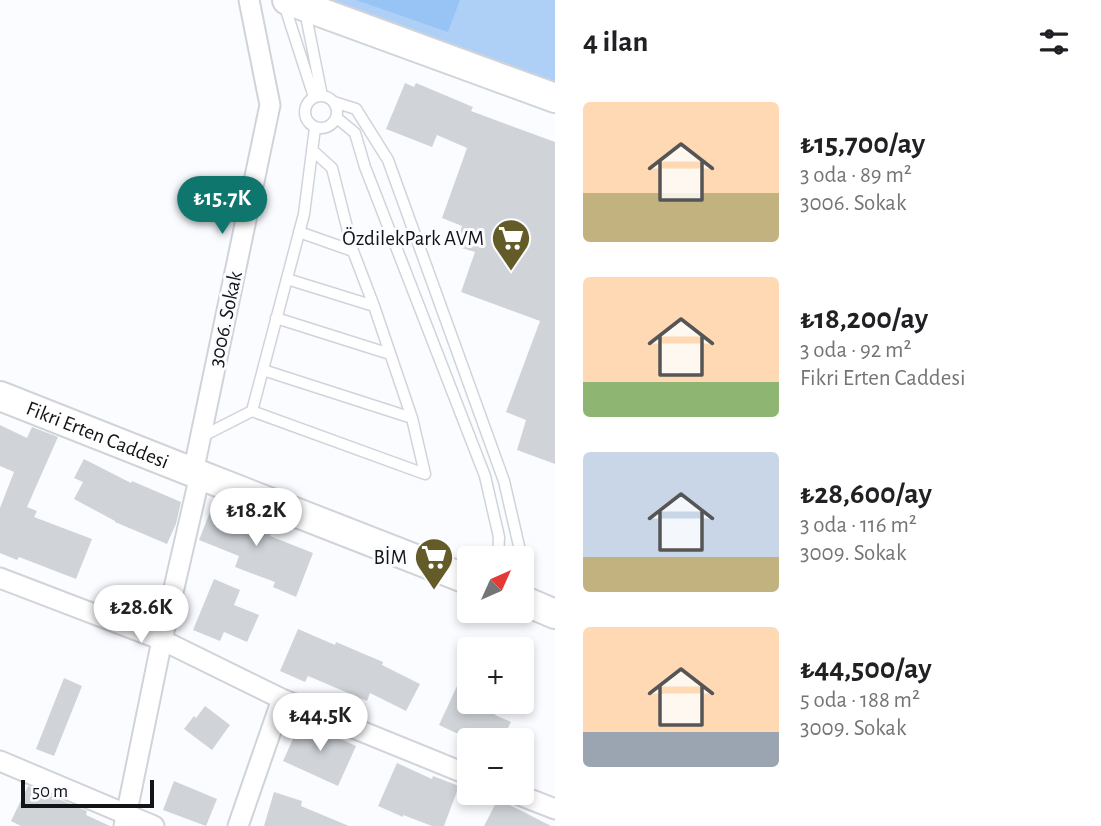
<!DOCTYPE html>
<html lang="tr">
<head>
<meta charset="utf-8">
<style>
  :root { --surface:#fff; --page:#f2f2f2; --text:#202124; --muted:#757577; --accent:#0f766e }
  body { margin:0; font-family:"Alegreya Sans",sans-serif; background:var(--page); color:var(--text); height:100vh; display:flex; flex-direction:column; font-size:26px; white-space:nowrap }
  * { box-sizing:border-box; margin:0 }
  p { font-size:23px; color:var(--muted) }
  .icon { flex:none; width:38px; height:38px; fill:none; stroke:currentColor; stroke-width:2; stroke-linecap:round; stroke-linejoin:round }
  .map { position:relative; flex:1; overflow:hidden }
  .panel { display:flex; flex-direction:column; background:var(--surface); width:546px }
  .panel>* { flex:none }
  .needle { width:46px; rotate:45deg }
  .tools { position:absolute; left:457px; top:546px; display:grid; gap:14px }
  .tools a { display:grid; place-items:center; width:77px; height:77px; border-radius:7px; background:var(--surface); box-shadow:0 4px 10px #0003; font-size:35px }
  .scale { position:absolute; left:21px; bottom:18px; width:133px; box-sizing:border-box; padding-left:7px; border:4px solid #131416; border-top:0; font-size:19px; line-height:24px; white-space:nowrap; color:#131416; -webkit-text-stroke:5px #fafcff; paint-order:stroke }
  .price { position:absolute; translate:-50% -60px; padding:0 16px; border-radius:24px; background:#fff; color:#222; font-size:23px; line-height:46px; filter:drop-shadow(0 2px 4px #0008) }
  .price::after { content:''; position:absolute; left:50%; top:42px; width:21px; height:16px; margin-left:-10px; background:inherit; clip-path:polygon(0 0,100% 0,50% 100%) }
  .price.active { background:var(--accent); color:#fff }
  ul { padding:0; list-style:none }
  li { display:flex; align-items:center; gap:21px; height:175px; padding:0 28px }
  li span { display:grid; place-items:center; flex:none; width:196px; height:140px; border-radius:7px; color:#555 }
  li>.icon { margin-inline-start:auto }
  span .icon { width:84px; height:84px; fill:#fffc; stroke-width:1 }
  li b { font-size:30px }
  h2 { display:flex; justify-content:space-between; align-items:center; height:84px; padding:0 28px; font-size:30px }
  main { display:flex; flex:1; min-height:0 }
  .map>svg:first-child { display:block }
</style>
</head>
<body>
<main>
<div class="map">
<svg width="555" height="826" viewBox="0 0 555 826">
  <rect width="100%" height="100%" fill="#fafcff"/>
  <path fill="#afd0f6" d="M284 0H555V99Z"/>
  <path fill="#98c3f5" d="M356 0H460L448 32Z"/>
  <path fill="#d0d4d9" d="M405 83 414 87 416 83 473 107 471 111 555 142V464L517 450 526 420 506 412 540 321 461 292 475 252 455 246 462 226 442 218 467 148 437 135 432 147 386 129Z
    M0 425 27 438 32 427 58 437 27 507 37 511 34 517 92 539 76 579 19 557 17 560 0 553V508L14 472 0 466Z
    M84 459 131 483 132 481 181 502 176 524 167 544 115 522V521L74 499 83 482 74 478Z
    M215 499 250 512 246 521 272 531 270 536 313 553 296 597 273 587 275 582 235 567 239 556 199 540Z
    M214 579 240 590 234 605 259 615 247 642 224 632 220 641 193 630Z
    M298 629 335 645 336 642 383 662 382 665 420 684 406 711 370 693 367 701 308 676 305 682 280 671Z
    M64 678 82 686 54 756 36 749Z
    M457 686 469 691V702H491L500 706 495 715 511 722 502 740H471L439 725Z
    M205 706 230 725 212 750 184 729 194 716 196 718Z
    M301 721 356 746 338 786 283 761Z
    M397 763 432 779 433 776 459 786 444 826H432L403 815V817L378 806Z
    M174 781 217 799 206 826 163 810Z
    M28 786 87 811 86 815 110 826H21L11 821Z
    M274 792 302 801 301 806 349 826H264Z
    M498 799 551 826H484Z"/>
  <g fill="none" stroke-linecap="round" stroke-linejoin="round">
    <g stroke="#d0d4d9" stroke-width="13">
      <path id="lane" d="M284 4 314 97
        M305 11 322 96
        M305 112a16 16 0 1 1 32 0a16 16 0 1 1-32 0Z
        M334 102 356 109 388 160 504 481 519 546 518 558
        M337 118 355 133 365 167 485 476 499 537 498 558
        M315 128 304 214 252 411 425 474
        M312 150 332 168 353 251 374 306 412 418 425 474
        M299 232 353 251
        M287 279 374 306
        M276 318 390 354
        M263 370 412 418
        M201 437 252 411"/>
    </g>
    <g stroke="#d0d4d9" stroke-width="23">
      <path id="street" d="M193 473 270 105 249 0
        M0 578 162 640 282 699 469 775
        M0 761 154 826
        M514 793 555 809
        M124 826 162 640 200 475
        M238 826 282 699"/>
    </g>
    <g stroke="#d0d4d9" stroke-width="32">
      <g id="secondary">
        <path d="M287 0 555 98"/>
        <path id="s1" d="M0 396 200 475 469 580"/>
        <path d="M522 600 555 614"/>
      </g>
    </g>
    <use href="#lane" stroke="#fff" stroke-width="10"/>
    <use href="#street" stroke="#fff" stroke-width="19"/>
    <use href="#secondary" stroke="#fff" stroke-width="28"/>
  </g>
  <defs>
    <g id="supermarket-pin" transform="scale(2.0125)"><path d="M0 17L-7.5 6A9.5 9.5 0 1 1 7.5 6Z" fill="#635c29" stroke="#fafcff"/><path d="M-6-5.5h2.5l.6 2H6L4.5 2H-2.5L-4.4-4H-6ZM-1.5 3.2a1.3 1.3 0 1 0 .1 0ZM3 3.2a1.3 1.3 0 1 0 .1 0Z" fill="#fff"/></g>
  </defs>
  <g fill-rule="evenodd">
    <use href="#supermarket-pin" x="511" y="238"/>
    <use href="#supermarket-pin" x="434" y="557"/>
  </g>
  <g text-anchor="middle" stroke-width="6" stroke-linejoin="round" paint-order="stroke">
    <g font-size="21" fill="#131416" stroke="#fafcff" text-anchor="end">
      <text x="484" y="245">ÖzdilekPark AVM</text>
      <text x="407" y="564">BİM</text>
    </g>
    <g font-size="21" fill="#131416" stroke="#fafcff">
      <text transform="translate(225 319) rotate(-78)" y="7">3006. Sokak</text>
      <text dy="7" stroke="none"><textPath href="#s1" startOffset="105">Fikri Erten Caddesi</textPath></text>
    </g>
  </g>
</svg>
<div class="tools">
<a><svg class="needle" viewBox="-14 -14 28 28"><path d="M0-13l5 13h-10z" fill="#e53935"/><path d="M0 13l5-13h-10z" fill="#757577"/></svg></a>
<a>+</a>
<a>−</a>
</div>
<div class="scale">50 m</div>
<b class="price active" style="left:222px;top:236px">₺15.7K</b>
<b class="price" style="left:256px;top:548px">₺18.2K</b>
<b class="price" style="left:141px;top:645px">₺28.6K</b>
<b class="price" style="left:320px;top:753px">₺44.5K</b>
</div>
<section class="panel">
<h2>4 ilan<svg class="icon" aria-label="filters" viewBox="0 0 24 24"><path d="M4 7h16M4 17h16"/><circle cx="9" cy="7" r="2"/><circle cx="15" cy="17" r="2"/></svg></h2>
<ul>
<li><span style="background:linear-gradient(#ffd9b3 65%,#c2b280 0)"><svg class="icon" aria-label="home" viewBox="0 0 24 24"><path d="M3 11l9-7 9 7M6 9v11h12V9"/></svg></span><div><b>₺15,700/ay</b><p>3 oda · 89 m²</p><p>3006. Sokak</p></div></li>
<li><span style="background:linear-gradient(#ffd9b3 75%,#8fb573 0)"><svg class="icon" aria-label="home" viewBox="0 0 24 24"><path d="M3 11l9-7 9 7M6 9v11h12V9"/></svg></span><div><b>₺18,200/ay</b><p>3 oda · 92 m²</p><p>Fikri Erten Caddesi</p></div></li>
<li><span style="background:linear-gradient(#c9d6e8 75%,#c2b280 0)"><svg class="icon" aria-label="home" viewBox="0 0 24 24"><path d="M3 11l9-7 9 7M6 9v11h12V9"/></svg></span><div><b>₺28,600/ay</b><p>3 oda · 116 m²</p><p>3009. Sokak</p></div></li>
<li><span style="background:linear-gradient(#ffd9b3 75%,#9aa5b1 0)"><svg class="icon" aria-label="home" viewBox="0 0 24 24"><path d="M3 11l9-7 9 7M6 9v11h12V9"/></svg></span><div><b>₺44,500/ay</b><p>5 oda · 188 m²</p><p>3009. Sokak</p></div></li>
</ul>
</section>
</main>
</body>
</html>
